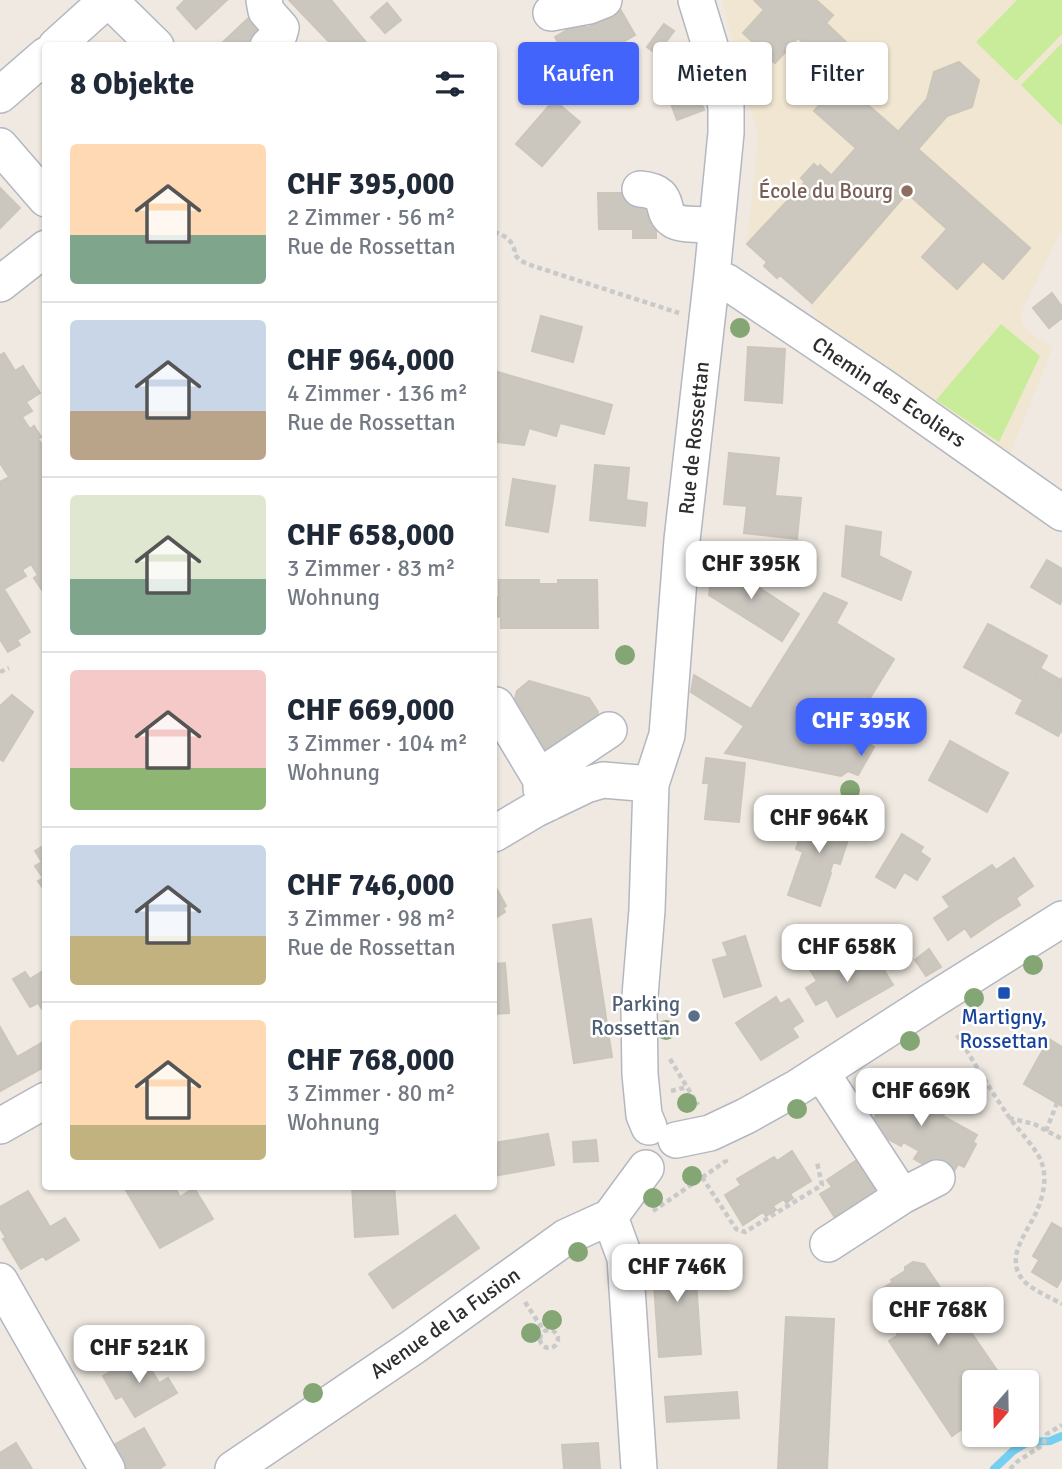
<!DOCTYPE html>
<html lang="de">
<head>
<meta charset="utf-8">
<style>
  :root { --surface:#fff; --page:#f2f2f3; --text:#1f2937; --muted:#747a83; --line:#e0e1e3; --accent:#4264fb }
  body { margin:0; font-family:Signika,sans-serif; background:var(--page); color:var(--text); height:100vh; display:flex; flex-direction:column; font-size:26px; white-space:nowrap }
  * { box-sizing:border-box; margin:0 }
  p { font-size:23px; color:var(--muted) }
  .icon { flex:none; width:38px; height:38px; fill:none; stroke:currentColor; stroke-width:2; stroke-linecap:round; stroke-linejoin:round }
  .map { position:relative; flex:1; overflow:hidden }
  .details { position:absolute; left:42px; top:42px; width:455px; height:1148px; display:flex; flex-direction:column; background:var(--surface); border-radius:7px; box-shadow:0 2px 5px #0004 }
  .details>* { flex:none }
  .banner { position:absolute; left:518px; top:42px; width:438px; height:63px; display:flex; gap:14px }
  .needle { width:46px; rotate:200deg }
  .buttons { position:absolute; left:962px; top:1370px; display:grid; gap:14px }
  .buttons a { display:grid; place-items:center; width:77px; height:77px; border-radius:7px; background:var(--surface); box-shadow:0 2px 5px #0004; font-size:35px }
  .price { position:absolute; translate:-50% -60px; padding:0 16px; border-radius:14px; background:#fff; color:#222; font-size:23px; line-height:46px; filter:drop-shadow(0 2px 4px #0008) }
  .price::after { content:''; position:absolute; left:50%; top:42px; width:21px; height:16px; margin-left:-10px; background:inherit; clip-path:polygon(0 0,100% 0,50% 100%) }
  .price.on { background:var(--accent); color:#fff }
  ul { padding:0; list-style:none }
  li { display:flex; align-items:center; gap:21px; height:175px; padding:0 28px }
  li+li { border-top:2px solid var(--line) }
  li span { display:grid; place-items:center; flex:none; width:196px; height:140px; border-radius:7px; color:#555 }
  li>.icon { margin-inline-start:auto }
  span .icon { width:84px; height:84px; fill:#fffc; stroke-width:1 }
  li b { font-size:30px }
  h2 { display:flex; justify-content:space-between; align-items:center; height:84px; padding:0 28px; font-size:30px }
  .pill { padding:0 24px; border-radius:7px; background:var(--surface); box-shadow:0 2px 5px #0004; font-size:24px; line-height:63px }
  .pill.on { background:var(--accent); color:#fff }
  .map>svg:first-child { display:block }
</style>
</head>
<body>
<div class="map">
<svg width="1062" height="1469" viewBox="0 0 1062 1469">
  <rect width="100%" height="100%" fill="#efe9e1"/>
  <path fill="#f0e6d1" d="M722 0H1062V229L1021 313 1022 324 1030 333 1053 347 1009 456 825 330 810 306 811 303 781 275 777 278 764 266 766 262 747 244 758 136Z"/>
  <path fill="#c9ec9a" d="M1017 0H1062V34L1016 81 976 42Z
    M1062 43V124L1061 125 1021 85Z
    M1001 324 1040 356 999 442 936 400Z"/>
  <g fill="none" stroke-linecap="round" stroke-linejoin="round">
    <path stroke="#75cff0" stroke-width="8" d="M994 1469 1013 1451 1028 1442 1050 1441 1062 1436"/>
  </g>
  <path fill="#cbc7bf" stroke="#cbc5ba" stroke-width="2" d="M185 0H227L196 29 177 8Z
    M289 0H331L369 46H333Z
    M754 0H816L833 15 826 23 846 42 826 64 798 38 775 63 743 33 764 10Z
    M387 3 401 20 385 33 371 17Z
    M620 9 635 35 600 56 610 72 585 87 555 37 582 21 587 28Z
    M255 12 272 31 256 46H227L223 42Z
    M664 24 674 31 657 54 647 47Z
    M959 62 979 80 972 107 947 116 927 99 934 72Z
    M690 72 704 110 677 120 663 82Z
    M841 81 1030 248 1003 279 983 261 957 289 922 257 947 229 907 193 882 222 831 176 856 148 814 111Z
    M927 99 947 116 918 149 898 132Z
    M554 100 580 122 542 166 516 144Z
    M814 164 818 168 820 165 882 222 812 303 780 275 777 278 764 266 767 262 747 244 805 182 801 178Z
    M0 188 20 208 0 228Z
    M598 193H629V203H656V238H633V229H599Z
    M1052 293 1062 307V318L1049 328 1033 308Z
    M541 316 582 327 573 362 532 351Z
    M748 347 785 349 782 403 745 400Z
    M4 353 15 371 23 366 40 393 26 402 32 411 22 417 30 429 34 426 41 437 38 439 46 450V596L34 578 38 575 31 564 22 570 26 576 4 589 30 632 17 640 20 645 8 652 0 639V482L9 477 0 463V355Z
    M494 371 612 405 604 434 560 423 556 436 529 428 524 445 496 442 498 436 494 435Z
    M729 453 779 458 775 496 801 498 797 539 744 533 747 506 724 504Z
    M595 465 629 468 626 500 647 503 645 526 590 520Z
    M513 479 555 486 548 532 506 525Z
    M846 526 881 532 879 556 911 572 901 600 842 576Z
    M714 558 799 614 782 641 709 595Z
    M1047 560 1062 569V600L1060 604 1031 587Z
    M499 580H539V584H558V580H597L598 628H501V617L494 616V597L499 598Z
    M824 593 847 603 836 623 894 659 870 698 884 707 864 740 848 771 841 776 725 753 744 726 691 692 694 675 751 709Z
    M988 624 1010 636 986 679 964 667Z
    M1010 636 1027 645 1002 688 986 679Z
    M1027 645 1047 656 1023 700 1002 688Z
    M1040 668 1061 680 1037 724 1016 713Z
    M1061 680 1062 730 1058 736 1037 724Z
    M529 681 589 698 598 712 595 727 543 754 513 706 517 691Z
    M12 695 33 712 3 761 0 759V706Z
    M864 740 874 747 858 775 848 771Z
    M950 741 1008 773 987 812 929 780Z
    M706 758 745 763 739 822 705 819 709 783H703Z
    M809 809 853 824 840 864 833 862 830 872 831 873 820 906 788 895 803 852 796 849Z
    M902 834 923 847 920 852 930 859 917 880 904 872 895 888 876 877Z
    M46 844V893L38 881 43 878 35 866 42 862 35 851Z
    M1014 858 1033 886 1016 898 1020 905 993 922 966 882 992 865 996 870Z
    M966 882 993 922 971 937 965 928 948 940 934 918 950 907 943 897Z
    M494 884 506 906 503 908 505 912 494 919Z
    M591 919 612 1057 574 1063 553 925Z
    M745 936 761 986 724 997 713 960 728 956 723 943Z
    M929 949 941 967 926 976 915 960Z
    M831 956 838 968 856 957 863 968 878 960 893 985 837 1017 827 999 816 1005 806 988 817 981 809 968Z
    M505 963 509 1013 494 1014V964Z
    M46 969V1015L38 1003 30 1007 13 979 25 972 30 979Z
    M776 997 780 1004 789 999 803 1021 792 1028 798 1037 761 1060 736 1023Z
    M0 1027 17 1057 0 1067Z
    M1049 1039 1062 1047V1106L1024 1084Z
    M45 1041 46 1066 0 1091V1067Z
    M890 1073 915 1087 911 1093 945 1112 943 1116 977 1135 973 1142 976 1144 964 1167 958 1164 950 1179 914 1159 919 1151 903 1142 901 1146 869 1129 880 1107 873 1104Z
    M548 1134 554 1165 494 1176V1143Z
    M596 1140 598 1161 574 1162 573 1142Z
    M792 1151 811 1181 790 1194 793 1198 786 1203 784 1199 773 1206 776 1210 766 1216 763 1212 743 1225 725 1195 741 1185 737 1179 774 1157 777 1161Z
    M857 1160 881 1197 839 1224 820 1194 832 1187 827 1180Z
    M174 1186 180 1197 194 1188 213 1219 160 1248 124 1187Z
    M352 1186H394L398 1234 355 1237Z
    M28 1191 50 1227 65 1218 79 1240 46 1260 43 1256 21 1269 3 1239 6 1238 0 1228V1207Z
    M455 1215 479 1248 393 1308 369 1274Z
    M1052 1223 1062 1229V1278L1057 1287 1032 1272 1039 1260 1033 1256Z
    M694 1251 701 1354 659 1357 652 1254Z
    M913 1262 924 1264 1005 1382H975V1426L972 1422 952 1436 889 1341 898 1335 889 1321 897 1315 881 1289 893 1282 891 1280 905 1271V1267Z
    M786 1317 834 1319 827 1469H778Z
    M142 1353 159 1383 168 1378 177 1393 135 1417 122 1396 116 1399 103 1376Z
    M737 1392 739 1418 667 1422 665 1397Z
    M144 1428 165 1465 159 1469H123L110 1447Z
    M16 1443 32 1469H0V1453Z
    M598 1443 600 1469H564L562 1445Z"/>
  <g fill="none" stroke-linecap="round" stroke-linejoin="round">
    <g stroke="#b4b7c1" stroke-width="38">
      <path id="minor" d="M109 0 156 46
        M264 0 266 11 281 28 279 35 268 46
        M551 13 589 6 604 0
        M56 46 107 0
        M0 95 46 55
        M0 146 46 199
        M640 189C674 192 658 210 673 220 681 226 705 224 716 225
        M712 275 727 282 882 386 1062 513
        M0 284 46 248
        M496 705 541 780
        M549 803 541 789V780L549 770 609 730
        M494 834 536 809 586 785 603 780 651 784
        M821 1072 902 1196 828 1244
        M0 1126 46 1100
        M649 1127 644 1115 640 1074 639 1008 647 910 651 784 667 735 682 540 712 275 726 133V107L721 82 696 0
        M676 1140 710 1133 746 1116 798 1087 933 1000 1062 919
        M902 1196 937 1178
        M610 1217 625 1258 639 1469
        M0 1281 107 1469
        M233 1469 413 1347 566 1237 610 1217 646 1168"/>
    </g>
    <path stroke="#c9c9c9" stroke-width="4.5" stroke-dasharray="5 3.5" stroke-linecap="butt" d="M494 232C501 234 510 238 513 246 517 254 511 250 517 257 521 262 528 264 533 266L679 313
      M0 672 9 668
      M957 1035C974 1062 991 1091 1009 1117 1018 1130 1036 1148 1041 1161 1048 1178 1043 1197 1036 1213 1026 1234 1003 1260 1025 1282 1033 1290 1051 1298 1062 1304
      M670 1059 698 1105
      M671 1091 687 1087
      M1009 1118 1034 1124 1062 1139
      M1046 1131 1057 1103
      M702 1177 736 1229 745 1232 822 1185 817 1162
      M653 1211 726 1161 724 1157
      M525 1302 544 1331
      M540 1339a9 9 0 1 1 18 0a9 9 0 1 1-18 0Z
      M1010 1469 1018 1461 1043 1445 1047 1434 1062 1425"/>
    <use href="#minor" stroke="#fff" stroke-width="35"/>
  </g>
  <g fill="#84a574">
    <circle cx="740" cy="328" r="10"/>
    <circle cx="625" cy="655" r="10"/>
    <circle cx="850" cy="790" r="10"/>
    <circle cx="1033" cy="965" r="10"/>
    <circle cx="974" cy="998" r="10"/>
    <circle cx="666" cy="1030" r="10"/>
    <circle cx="910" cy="1041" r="10"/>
    <circle cx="687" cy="1103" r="10"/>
    <circle cx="797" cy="1109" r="10"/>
    <circle cx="692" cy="1176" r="10"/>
    <circle cx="653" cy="1198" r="10"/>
    <circle cx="578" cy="1252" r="10"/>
    <circle cx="552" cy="1320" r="10"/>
    <circle cx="531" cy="1333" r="10"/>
    <circle cx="313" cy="1393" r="10"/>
  </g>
  <circle fill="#8d6e63" stroke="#fff" stroke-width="2.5" cx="907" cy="191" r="7"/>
  <rect fill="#1a4fb4" stroke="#fff" stroke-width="2.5" x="997" y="986" width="14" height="14" rx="3.5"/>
  <circle fill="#5c6f8a" stroke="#fff" stroke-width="2.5" cx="694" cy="1016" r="7"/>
  <g text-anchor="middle" stroke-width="5" stroke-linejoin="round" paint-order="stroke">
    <g font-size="21" fill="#785e54" stroke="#fff" text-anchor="end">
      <text x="893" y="198">École du Bourg</text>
    </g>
    <g font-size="21" fill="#2e2e2e" stroke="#fff">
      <text transform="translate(889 392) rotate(34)" y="7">Chemin des Ecoliers</text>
      <text transform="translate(694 438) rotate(-84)" y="7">Rue de Rossettan</text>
      <text transform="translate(445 1323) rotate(-35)" y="7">Avenue de la Fusion</text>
    </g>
    <g font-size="21" fill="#4e5e75" stroke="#fff" text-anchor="end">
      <text x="680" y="1011">Parking<tspan x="680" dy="24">Rossettan</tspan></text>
    </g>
    <g font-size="21" fill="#164399" stroke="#fff">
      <text x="1004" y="1024">Martigny,<tspan x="1004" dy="24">Rossettan</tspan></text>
    </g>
  </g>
</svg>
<div class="buttons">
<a><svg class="needle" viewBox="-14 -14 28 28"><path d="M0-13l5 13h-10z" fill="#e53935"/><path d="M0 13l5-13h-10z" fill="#747a83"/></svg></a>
</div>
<b class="price" style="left:751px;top:601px">CHF 395K</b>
<b class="price on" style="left:861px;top:758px">CHF 395K</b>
<b class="price" style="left:819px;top:855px">CHF 964K</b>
<b class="price" style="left:847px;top:984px">CHF 658K</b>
<b class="price" style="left:921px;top:1128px">CHF 669K</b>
<b class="price" style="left:677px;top:1304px">CHF 746K</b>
<b class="price" style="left:938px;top:1347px">CHF 768K</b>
<b class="price" style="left:139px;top:1385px">CHF 521K</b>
<div class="banner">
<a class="pill on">Kaufen</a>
<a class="pill">Mieten</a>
<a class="pill">Filter</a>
</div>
<section class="details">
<h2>8 Objekte<svg class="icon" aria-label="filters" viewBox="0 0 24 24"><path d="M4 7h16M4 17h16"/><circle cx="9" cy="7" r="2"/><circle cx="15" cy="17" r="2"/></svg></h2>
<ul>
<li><span style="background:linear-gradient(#ffd9b3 65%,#7fa58c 0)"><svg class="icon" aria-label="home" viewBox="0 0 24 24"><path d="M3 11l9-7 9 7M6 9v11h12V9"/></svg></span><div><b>CHF 395,000</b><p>2 Zimmer · 56 m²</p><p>Rue de Rossettan</p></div></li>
<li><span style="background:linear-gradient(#c9d6e8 65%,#b9a48a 0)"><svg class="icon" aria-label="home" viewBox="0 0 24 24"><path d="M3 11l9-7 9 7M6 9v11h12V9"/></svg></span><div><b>CHF 964,000</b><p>4 Zimmer · 136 m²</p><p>Rue de Rossettan</p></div></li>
<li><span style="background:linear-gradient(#dfe7d0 60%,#7fa58c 0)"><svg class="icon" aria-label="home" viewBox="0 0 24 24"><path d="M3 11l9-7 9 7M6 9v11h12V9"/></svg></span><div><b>CHF 658,000</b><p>3 Zimmer · 83 m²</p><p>Wohnung</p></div></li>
<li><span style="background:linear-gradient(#f6c9c9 70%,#8fb573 0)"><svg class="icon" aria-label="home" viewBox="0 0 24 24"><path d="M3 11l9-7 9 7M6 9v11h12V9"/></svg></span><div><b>CHF 669,000</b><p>3 Zimmer · 104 m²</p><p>Wohnung</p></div></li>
<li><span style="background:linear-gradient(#c9d6e8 65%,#c2b280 0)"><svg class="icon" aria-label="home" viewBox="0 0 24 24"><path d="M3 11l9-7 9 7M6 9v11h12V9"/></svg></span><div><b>CHF 746,000</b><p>3 Zimmer · 98 m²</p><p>Rue de Rossettan</p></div></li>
<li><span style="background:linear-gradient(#ffd9b3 75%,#c2b280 0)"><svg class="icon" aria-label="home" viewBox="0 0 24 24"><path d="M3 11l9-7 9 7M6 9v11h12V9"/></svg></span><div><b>CHF 768,000</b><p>3 Zimmer · 80 m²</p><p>Wohnung</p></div></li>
</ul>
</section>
</div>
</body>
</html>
